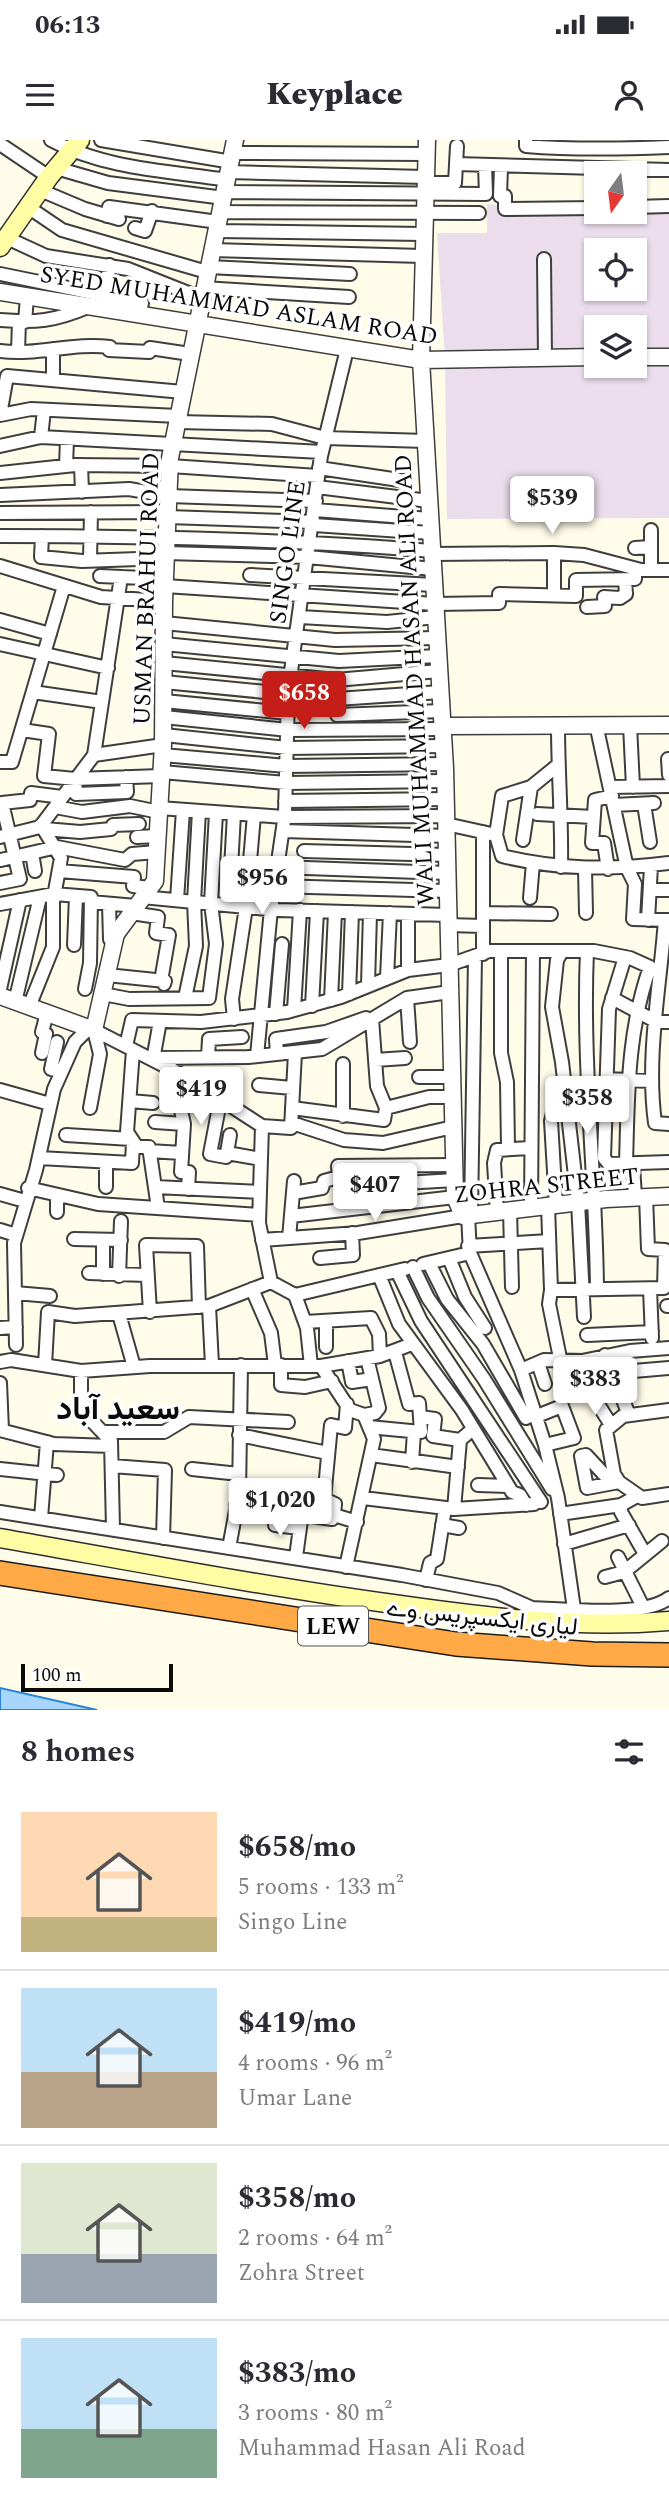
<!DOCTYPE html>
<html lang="en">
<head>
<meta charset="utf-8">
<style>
  :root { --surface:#fff; --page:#f2f2f3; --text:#2b2b33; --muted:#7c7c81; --line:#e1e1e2; --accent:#c51e18 }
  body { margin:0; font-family:Spectral,Vazirmatn,serif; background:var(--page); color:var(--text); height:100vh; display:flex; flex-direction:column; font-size:26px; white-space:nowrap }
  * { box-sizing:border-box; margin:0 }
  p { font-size:23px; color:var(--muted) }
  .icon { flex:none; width:38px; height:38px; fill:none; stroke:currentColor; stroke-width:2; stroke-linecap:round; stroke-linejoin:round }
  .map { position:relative; height:1570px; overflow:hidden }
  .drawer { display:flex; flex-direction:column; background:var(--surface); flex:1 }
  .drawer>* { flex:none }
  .needle { width:46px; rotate:194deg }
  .fabs { position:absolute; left:584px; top:21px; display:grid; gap:14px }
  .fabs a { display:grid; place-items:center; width:63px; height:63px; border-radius:0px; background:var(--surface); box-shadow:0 2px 5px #0004; font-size:35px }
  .scale { position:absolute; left:21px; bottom:18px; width:152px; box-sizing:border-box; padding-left:7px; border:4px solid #0b0b0b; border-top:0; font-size:19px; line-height:24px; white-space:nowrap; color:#0b0b0b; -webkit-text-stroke:5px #fff; paint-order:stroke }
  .price { position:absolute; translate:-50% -60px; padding:0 16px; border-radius:7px; background:#fff; color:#222; font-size:23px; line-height:46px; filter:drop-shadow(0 2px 4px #0008) }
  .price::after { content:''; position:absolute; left:50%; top:42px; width:21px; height:16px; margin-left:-10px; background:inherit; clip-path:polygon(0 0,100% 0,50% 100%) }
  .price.selected { background:var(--accent); color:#fff }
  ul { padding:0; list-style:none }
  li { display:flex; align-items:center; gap:21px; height:175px; padding:0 21px }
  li+li { border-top:2px solid var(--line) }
  li span { display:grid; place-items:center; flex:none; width:196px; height:140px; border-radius:0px; color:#555 }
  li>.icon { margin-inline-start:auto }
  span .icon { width:84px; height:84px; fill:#fffc; stroke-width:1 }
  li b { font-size:30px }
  h2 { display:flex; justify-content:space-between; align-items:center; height:84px; padding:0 21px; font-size:30px }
  .status { display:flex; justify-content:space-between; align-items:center; height:49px; padding:0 35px; background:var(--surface); direction:ltr }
  .status svg { height:19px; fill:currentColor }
  header { display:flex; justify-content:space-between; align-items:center; height:91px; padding:0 21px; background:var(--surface); font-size:32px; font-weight:800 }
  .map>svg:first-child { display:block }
</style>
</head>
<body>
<div class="status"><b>06:13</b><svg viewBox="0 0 49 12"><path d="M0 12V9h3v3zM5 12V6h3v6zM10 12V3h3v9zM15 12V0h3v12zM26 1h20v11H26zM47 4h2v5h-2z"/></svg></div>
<header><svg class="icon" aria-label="menu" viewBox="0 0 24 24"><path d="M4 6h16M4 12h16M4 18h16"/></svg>Keyplace<svg class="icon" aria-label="person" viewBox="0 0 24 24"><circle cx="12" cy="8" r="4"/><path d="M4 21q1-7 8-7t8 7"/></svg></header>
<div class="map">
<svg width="669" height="1570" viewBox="0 0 669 1570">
  <rect width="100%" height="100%" fill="#fffce9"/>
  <path fill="#ebddeb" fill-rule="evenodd" d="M487 64 597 72 669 68V378L447 379 445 219 437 93H487ZM597 110H635V149H597ZM597 187H635V226H597Z"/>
  <path fill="#a8d5fb" stroke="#2984d9" stroke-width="2" d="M0 1548 97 1570H0Z"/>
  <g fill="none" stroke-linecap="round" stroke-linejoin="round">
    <g stroke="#3e3e3e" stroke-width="16">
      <path id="minor" d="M51 0C104 29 169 31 228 40
        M101 0 232 22
        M526 0V6C574 10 621 9 669 7
        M0 4 49 37
        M234 13 427 14
        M456 24 669 30
        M501 27 500 56H505V69L597 68
        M56 28 108 43 224 58
        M635 30V67
        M229 32 425 37
        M425 43H455L457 6
        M40 50 85 69 119 79
        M225 52 486 54 485 26
        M28 67 62 90 207 132
        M635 67 669 66
        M221 72 479 73
        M107 76 109 67 218 82
        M135 88 145 91 152 71
        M216 91 423 94
        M7 98 46 116 128 129 201 158
        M212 110 422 116
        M544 119 545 218
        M208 127 350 134
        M0 134 142 163 139 175
        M203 148 349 157
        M104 153 110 125
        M0 180C36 183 55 181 88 167
        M25 182 27 157
        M0 211C37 216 73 202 110 207L109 210 149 212 150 208 190 214
        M18 212 19 181
        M53 240V209
        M0 275 7 236 183 252
        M0 275 31 269 178 276
        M177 282 272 284 325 298 426 301
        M41 297 44 270
        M0 306 41 297 322 312
        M81 325 82 352
        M66 326 67 299
        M319 328 406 341
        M0 333 75 325 170 326 318 336
        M317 347 429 361
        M0 355 129 349 169 356 316 361
        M315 370 430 379
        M0 373 168 372
        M168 377 314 382
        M314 385 431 393
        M651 390V430
        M0 396C145 396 288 399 432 411
        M42 396 41 417 82 421 166 418
        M635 408 651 407
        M166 413 308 417 433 429
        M432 414 554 413 584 415 641 430H669
        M90 420 91 372
        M0 426 101 457 164 461
        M250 435 434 445
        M100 436 165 439
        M165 446 435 464 499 463V454L576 456V440L635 439V429
        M554 455V413
        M587 467 605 466 604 457 620 458 626 454 625 440
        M300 477 387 482 436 477
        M0 480 50 494
        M164 483 335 500 437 498
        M0 504 108 528
        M164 504 339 521 438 516
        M164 523 336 540 439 531
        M164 542 336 559 441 552
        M33 552 102 562
        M336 559 337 575 442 571
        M164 561 288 573
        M164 577 288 590 443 589
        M596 584 627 728 635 744 633 779 669 780
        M558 585C558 633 562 679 561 727
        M630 585 633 647
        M22 590 49 594 44 636 75 639 161 636
        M164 595 287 608 444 606
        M94 615 121 437
        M163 615 286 626 445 624
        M668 619 669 635
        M0 622H12L64 446
        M162 632 286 643 445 641
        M75 639 76 654 127 652 126 637
        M610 647 669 646
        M285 661 446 659
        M644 664 650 702
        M614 665 654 663
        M55 667 82 672 130 666 159 672
        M159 668 284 677 446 676
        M537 674 593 677
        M446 684 496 695 502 716C559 730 612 730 669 723
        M113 685 139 684
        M45 689 80 692 111 689
        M283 691 447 696
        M483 692V814
        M496 695 502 656 531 647 558 625
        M0 697 40 687 94 615 163 605
        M137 697 158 696
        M523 700 531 647
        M304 711 447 715
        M32 713 35 731
        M1 720 57 707 125 720 132 714 157 712
        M278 727 447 733
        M585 729 586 773
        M608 729 604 703H592L595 660 612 656
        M59 731 134 737 133 746 149 748
        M0 743 20 739 2 663 30 660 31 653 62 657
        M275 746 448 751
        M650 750H669
        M142 757 278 770 448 775
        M530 758 533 723
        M177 760 183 670
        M91 762 136 766
        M0 764 54 754 91 757 90 823 85 849
        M109 764 110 799 115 801
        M229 765 234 674
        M131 773 158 777 156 793 169 795 161 841
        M483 773 551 774
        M648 780 651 726
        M665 780C660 847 646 917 655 983L669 984
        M448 785 483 786
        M74 805 76 756
        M501 811V913L507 942 508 1008
        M562 811 557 820 552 867 562 922 578 1062 584 1177
        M587 811C582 924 596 1036 597 1149
        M625 817 609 869 604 1018 609 1024 669 1022
        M408 830V774
        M107 835 165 841 164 844
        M387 838 390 773
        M368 845 370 773
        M0 849 20 760
        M103 854 129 859 209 858 216 804 211 763 216 673
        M349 854 352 772
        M185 858 196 806 194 762 199 671
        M407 858 410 902
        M612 858 657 882H669
        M331 860 335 772
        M15 862 40 757
        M312 866 317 771
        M29 867 53 807V762L61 718 41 685
        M294 870 300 770
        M276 874 282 804
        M234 879 232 859 246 767 254 675
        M94 890 186 937 262 986 259 1083 271 1142 295 1155 307 1188 311 1226
        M57 902 51 929 61 931
        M126 906 132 880 201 882 287 872 341 857 408 830 449 825 489 811H594L630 818 650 827C627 892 628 956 626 1024
        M133 910 127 992 137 1007H149L158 1068
        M42 913 46 894 42 892 47 873
        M277 914 276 899 326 892 366 878
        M257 916 271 769 285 674 288 556 293 516 321 316 347 209
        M208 917 209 899 242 897
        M154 918 248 917 322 909 407 858 450 852
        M153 920 160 881
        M375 920 405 918
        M172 929 184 984 181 1032H189L188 1049
        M419 937H452
        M606 939 650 941
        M259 945 292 948
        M0 950 50 964
        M130 961 153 963
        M232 962 224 961 219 967 210 1014 226 1017 227 1013 261 1019
        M90 968 100 914 94 890
        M292 968 384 980 386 968 377 946 372 879
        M386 968 429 957H453
        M343 976V924
        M155 982 184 984
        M292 983 344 1000 383 1003 453 987
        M262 986 291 988 295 913
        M66 995 131 999
        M149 1011 182 1013
        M227 1013 230 995
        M39 1018 132 1023 133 1002
        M633 1025 635 1057
        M404 1043 455 1040
        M106 1047V1022
        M155 1047 260 1052
        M28 1048 98 1064 259 1075
        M293 1053 322 1048 324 1041 339 1037 338 1026 454 1025
        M0 1054 25 1061
        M556 1065 551 981 553 973 567 968
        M548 1066 551 1150 549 1164 560 1218
        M531 1068 533 811
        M510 1070 512 1147
        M57 1072V1055
        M497 1072 494 1023 497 1010 530 1008
        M468 1075 470 1113 521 1230 545 1305 558 1358 574 1469
        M471 1075 475 817
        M291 1076 455 1057
        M0 1090 16 1095
        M289 1098 294 1041
        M74 1099 121 1100
        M103 1100V1134
        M262 1100 358 1093 463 1076
        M468 1106 549 1101
        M320 1118 353 1115 352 1093
        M449 1118 465 1157 485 1188
        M429 1123 447 1159 483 1204 526 1278 536 1273
        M423 1124 470 1113
        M413 1127 428 1158 484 1239 552 1349
        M397 1131 421 1181 541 1362
        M89 1133 146 1135
        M379 1135 399 1184 462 1270 512 1352 520 1355 526 1365
        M119 1136 121 1081
        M252 1149 271 1193 275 1225
        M650 1149 652 1198
        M551 1150 664 1148 665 1110 648 1109 646 1056
        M15 1153 50 1156
        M295 1155 405 1129
        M667 1166H669
        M150 1172 146 1105 197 1106 199 1167
        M119 1174 134 1227
        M305 1182 371 1178 379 1194 380 1216
        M326 1182V1207
        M0 1188 16 1187
        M587 1195 652 1192
        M16 1205 14 1103 36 1030 54 949 75 902 89 888
        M605 1215 629 1275
        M348 1221 352 1242 372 1239
        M582 1221 593 1256 611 1285
        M0 1222 11 1220 81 1231 150 1226H321L380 1216 412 1204
        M538 1223 545 1244
        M45 1225 48 1172 75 1176 209 1166
        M212 1225 209 1166 271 1142
        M281 1225V1245L305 1247 332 1241
        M321 1226 350 1270 364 1275 374 1299 346 1427
        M521 1230 544 1220 582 1221 630 1211 669 1208
        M81 1231V1254L86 1275 111 1301 113 1388
        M610 1233 669 1228
        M0 1243 2 1290
        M364 1275 375 1273 379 1268 367 1218
        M537 1276 562 1266 574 1298 545 1305
        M420 1277 435 1279 433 1296 460 1300
        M369 1287 421 1292 419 1263 409 1264 395 1212
        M0 1290 54 1304 111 1306
        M104 1292H164L189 1277 288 1282
        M239 1295 328 1313
        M371 1315 458 1327
        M581 1316 587 1348 619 1342 642 1358 669 1354
        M581 1316 586 1315 612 1343
        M412 1322 414 1292
        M112 1326 165 1330 163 1398
        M0 1329 57 1335
        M192 1329 239 1334
        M619 1342 614 1334 606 1290 623 1276 669 1270
        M478 1345 508 1346
        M281 1352 324 1359
        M363 1358 454 1369 534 1364
        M236 1365 332 1379 334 1375 357 1382
        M621 1365V1372L645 1414
        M454 1369 460 1300 473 1289
        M0 1372 402 1435 498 1453 532 1468 536 1479 542 1480
        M560 1374 621 1365 637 1356
        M334 1375 335 1364 324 1359 331 1285 345 1288 347 1264
        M41 1378 47 1302
        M275 1385 299 1388
        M442 1385 459 1388
        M564 1404 629 1385
        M229 1408 239 1354 241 1225
        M296 1417 302 1373
        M618 1417 643 1467
        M605 1437 624 1432 662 1401
        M426 1440 430 1423 437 1419 445 1368
        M532 1468C566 1469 642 1478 669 1458"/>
    </g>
    <g stroke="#3e3e3e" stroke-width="19">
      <path id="tertiary" d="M427 0 421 220 445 628 455 1057 463 1076 606 1059 669 1056
        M0 152 421 220 597 217
        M635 217H669
        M443 586 669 585
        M0 856 94 890 116 794 155 741 163 605 164 461 170 318 235 0"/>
    </g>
    <g stroke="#2d2d2d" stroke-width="21">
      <path id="secondary" d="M0 107 49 37 80 0
        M0 1398C131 1421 262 1446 393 1464 484 1477 577 1489 669 1481"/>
    </g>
    <g stroke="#1c1c1c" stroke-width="26">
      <path id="motorway" d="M0 1433 456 1504 592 1514 669 1515"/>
    </g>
    <use href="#minor" stroke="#fff" stroke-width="12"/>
    <use href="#tertiary" stroke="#fff" stroke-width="16"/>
    <use href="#secondary" stroke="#fffda4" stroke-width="18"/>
    <use href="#motorway" stroke="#ffaa47" stroke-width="23"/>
  </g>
  <g text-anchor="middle" stroke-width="7" stroke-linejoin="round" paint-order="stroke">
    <rect fill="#fff" stroke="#545454" stroke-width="2" x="298" y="1466.5" width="70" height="39" rx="5"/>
    <g font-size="23" font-weight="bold" fill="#0b0b0b">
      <text x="333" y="1494">LEW</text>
    </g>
    <g font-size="24" fill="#0b0b0b" stroke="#fff">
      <text transform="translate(239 165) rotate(9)" y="8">SYED MUHAMMAD ASLAM ROAD</text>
      <text transform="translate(287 412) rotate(-82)" y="8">SINGO LINE</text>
      <text transform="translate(146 449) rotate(-88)" y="8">USMAN BRAHUI ROAD</text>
      <text transform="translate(414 540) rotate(-93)" y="8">WALI MUHAMMAD HASAN ALI ROAD</text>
      <text transform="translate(546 1045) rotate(-6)" y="8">ZOHRA STREET</text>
      <text transform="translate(482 1477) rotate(6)" y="8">لیاری ایکسپریس وے</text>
    </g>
    <g font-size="32" font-weight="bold" fill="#0b0b0b" stroke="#fff">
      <text x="118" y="1279">سعید آباد</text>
    </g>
  </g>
</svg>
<div class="fabs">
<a><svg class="needle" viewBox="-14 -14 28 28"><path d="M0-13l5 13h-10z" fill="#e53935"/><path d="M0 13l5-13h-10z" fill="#7c7c81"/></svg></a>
<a><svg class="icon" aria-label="locate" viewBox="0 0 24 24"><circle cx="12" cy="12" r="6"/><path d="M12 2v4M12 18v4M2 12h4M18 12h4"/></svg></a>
<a><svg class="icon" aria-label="layers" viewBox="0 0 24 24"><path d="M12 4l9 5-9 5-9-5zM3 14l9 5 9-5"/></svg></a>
</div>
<div class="scale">100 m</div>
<b class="price" style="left:552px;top:396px">$539</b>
<b class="price selected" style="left:304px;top:591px">$658</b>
<b class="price" style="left:262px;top:776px">$956</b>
<b class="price" style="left:201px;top:987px">$419</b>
<b class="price" style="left:587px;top:996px">$358</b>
<b class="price" style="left:375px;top:1083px">$407</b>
<b class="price" style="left:595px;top:1277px">$383</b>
<b class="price" style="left:280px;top:1398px">$1,020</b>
</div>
<section class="drawer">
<h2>8 homes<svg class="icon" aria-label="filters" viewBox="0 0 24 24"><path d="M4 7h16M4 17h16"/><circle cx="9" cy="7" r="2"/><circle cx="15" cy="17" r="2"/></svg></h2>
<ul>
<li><span style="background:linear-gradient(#ffd9b3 75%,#c2b280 0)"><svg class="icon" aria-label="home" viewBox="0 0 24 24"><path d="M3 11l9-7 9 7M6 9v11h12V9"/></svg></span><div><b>$658/mo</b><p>5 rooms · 133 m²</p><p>Singo Line</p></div></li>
<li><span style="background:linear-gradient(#bfe0f5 60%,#b9a48a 0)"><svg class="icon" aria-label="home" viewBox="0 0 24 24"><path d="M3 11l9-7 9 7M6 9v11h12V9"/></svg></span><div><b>$419/mo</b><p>4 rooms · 96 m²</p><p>Umar Lane</p></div></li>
<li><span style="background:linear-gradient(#dfe7d0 65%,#9aa5b1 0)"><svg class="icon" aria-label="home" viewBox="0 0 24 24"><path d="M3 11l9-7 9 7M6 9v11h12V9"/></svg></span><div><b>$358/mo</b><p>2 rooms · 64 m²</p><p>Zohra Street</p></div></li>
<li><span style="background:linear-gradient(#bfe0f5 65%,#7fa58c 0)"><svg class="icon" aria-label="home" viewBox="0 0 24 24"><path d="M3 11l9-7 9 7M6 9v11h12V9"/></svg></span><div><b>$383/mo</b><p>3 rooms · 80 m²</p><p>Muhammad Hasan Ali Road</p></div></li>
</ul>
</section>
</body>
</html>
